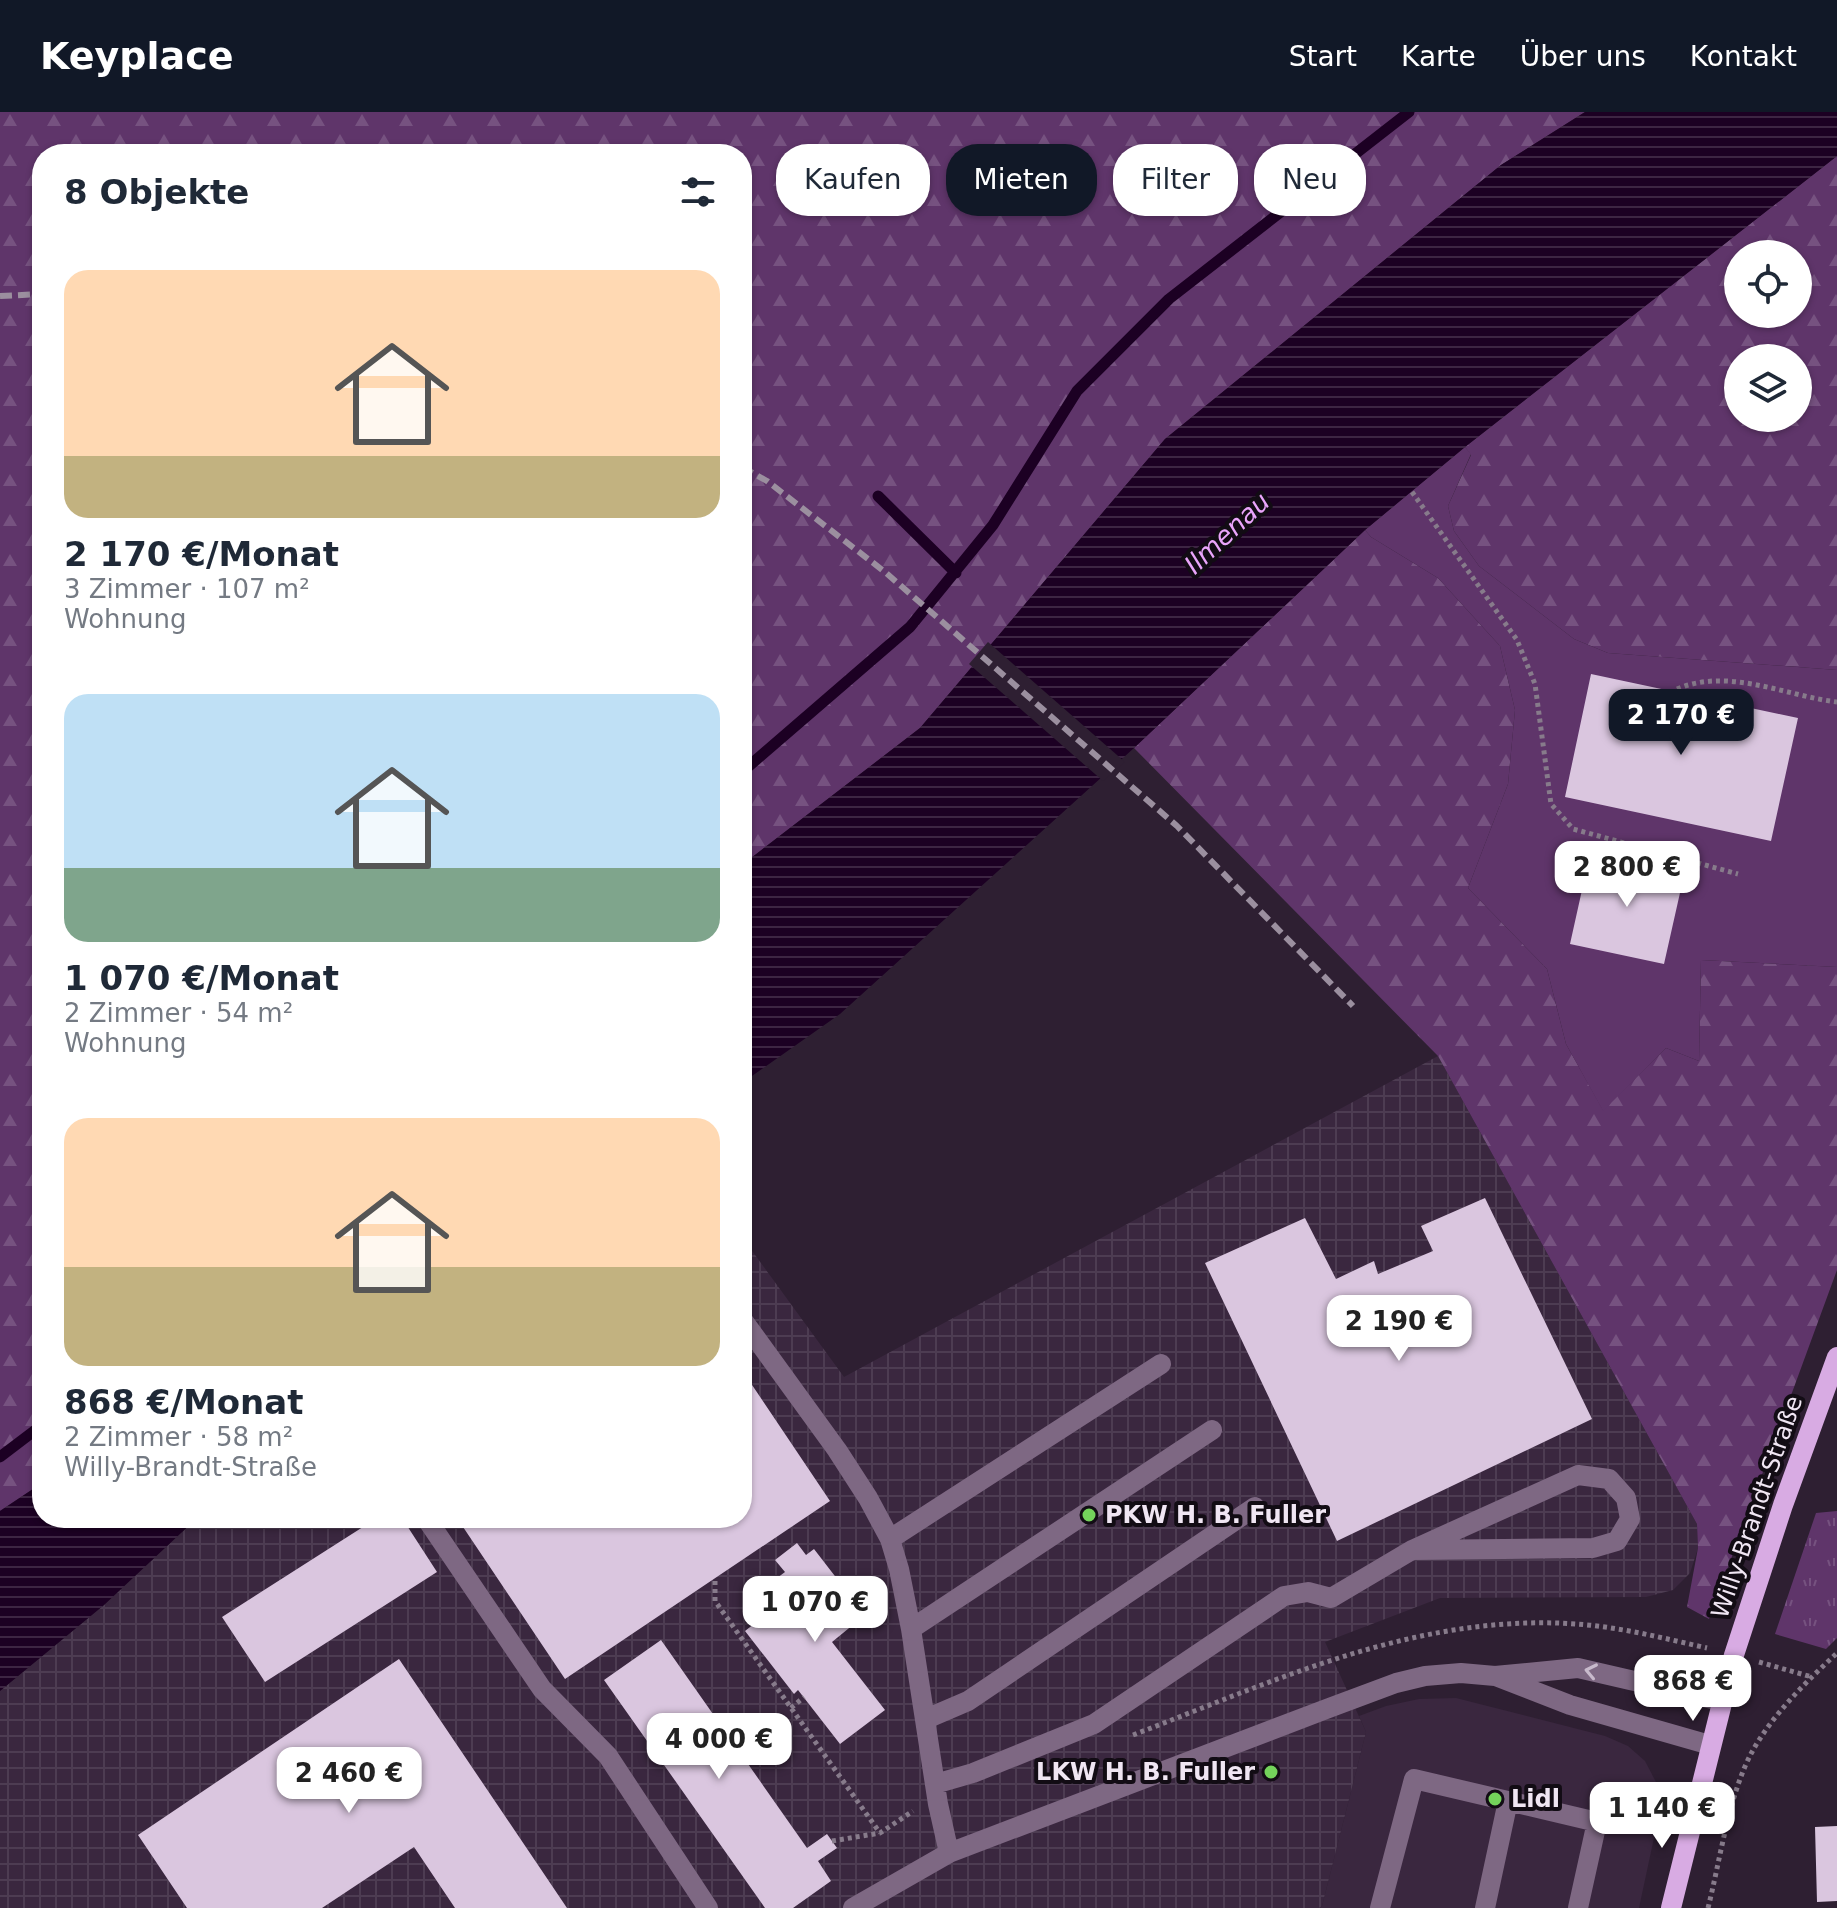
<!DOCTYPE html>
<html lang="de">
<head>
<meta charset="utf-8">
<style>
  :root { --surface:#fff; --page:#f6f6f7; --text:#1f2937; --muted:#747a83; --accent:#111827 }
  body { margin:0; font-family:"DejaVu Sans",sans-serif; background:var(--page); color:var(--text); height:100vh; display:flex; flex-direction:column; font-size:30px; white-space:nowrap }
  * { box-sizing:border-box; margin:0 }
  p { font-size:26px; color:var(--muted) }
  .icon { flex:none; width:44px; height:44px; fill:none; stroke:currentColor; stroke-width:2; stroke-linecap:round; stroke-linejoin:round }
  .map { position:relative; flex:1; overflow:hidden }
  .sheet { position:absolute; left:32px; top:32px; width:720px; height:1384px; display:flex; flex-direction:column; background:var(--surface); border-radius:32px; box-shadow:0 2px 6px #0004 }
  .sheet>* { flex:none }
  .top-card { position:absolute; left:776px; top:32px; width:760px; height:72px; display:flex; gap:16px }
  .buttons { position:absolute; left:1724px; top:128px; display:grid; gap:16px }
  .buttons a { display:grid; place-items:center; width:88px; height:88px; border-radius:50%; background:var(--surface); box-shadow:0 2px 6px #0004; font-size:40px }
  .price { position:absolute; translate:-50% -68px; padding:0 18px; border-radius:16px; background:#fff; color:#222; font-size:26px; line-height:52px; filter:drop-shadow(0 2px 4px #0008) }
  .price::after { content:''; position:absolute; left:50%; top:48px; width:24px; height:18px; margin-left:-12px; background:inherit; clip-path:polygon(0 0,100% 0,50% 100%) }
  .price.current { background:var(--accent); color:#fff }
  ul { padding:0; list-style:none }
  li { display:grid; align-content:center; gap:16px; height:424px; padding:0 32px }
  li span { display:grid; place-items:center; height:248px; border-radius:24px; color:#555 }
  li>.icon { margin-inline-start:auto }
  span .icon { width:144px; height:144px; fill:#fffc; stroke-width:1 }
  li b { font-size:34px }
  h2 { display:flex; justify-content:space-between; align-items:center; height:96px; padding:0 32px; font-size:34px }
  .chip { padding:0 28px; border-radius:32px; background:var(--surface); box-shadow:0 2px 6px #0004; font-size:28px; line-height:72px }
  .chip.current { background:var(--accent); color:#fff }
  header { display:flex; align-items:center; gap:48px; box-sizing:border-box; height:112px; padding:0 40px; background:var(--accent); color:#fff }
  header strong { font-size:38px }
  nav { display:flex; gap:44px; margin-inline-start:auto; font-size:28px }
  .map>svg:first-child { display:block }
</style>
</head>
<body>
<header>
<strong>Keyplace</strong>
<nav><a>Start</a><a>Karte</a><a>Über uns</a><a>Kontakt</a></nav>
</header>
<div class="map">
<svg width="1837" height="1796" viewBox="0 0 1837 1796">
  <defs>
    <pattern id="industrial-grid" width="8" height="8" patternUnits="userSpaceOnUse" patternTransform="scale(2)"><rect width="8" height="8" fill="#3a273f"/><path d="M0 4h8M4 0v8" fill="none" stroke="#4d3c52"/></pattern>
    <pattern id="grass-tufts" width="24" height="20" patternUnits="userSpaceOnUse" patternTransform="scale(2)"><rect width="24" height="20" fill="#5f356a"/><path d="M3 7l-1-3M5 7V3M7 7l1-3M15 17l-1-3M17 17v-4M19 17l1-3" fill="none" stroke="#765280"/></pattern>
    <pattern id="forest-firs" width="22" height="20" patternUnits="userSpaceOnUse" patternTransform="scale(2)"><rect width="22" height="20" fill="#5f356a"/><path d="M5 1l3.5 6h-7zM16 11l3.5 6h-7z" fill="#765280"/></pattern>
    <pattern id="water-rules" width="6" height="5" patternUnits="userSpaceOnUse" patternTransform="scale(2)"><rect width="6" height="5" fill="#1c0023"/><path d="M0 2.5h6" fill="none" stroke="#3d2543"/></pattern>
  </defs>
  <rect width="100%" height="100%" fill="#2e1f32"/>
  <path fill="#3a273f" d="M1456 1586 1605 1624 1628 1634 1645 1649 1656 1670 1661 1693 1639 1796H1319L1322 1794 1366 1620 1359 1604 1386 1594 1419 1587Z"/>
  <path fill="url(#industrial-grid)" d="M1438 944 1697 1412 1698 1436 1690 1461 1673 1478 1646 1485 1440 1486 1325 1530 1366 1620 1322 1794 1319 1796H0V1579L104 1493 197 1406H742V1125L844 1265Z"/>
  <path fill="url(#grass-tufts)" d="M1837 1399V1526L1826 1537 1775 1522 1816 1401Z"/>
  <path fill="url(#forest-firs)" fill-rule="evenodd" d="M0 0H1585L1501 53 1165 327 920 616 742 753V42H42V1371L0 1399Z
    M1837 44V558L1608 541 1574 527 1479 454 1454 419 1448 394 1471 343 1465 335ZM1738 142H1798V202H1738ZM1738 246H1798V306H1738Z
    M1365 418 1371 425 1438 466 1500 534 1515 598 1508 672 1468 776 1547 857 1566 932 1603 998 1666 936 1699 949 1701 848 1837 855V1158L1709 1507 1687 1495 1698 1436 1697 1412 1438 944 1134 636Z"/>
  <path fill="#5f356a" d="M1465 335 1471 342 1448 394 1454 419 1479 454 1574 527 1608 541 1837 558V855L1701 848 1699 949 1666 936 1603 999 1566 932 1547 857 1468 776 1508 672 1515 598 1500 534 1438 466 1371 425 1365 418Z"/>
  <path fill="url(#water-rules)" d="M1585 0H1837V44L1465 335 1365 418 1134 636 840 902 742 971V753L920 616 1165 327 1501 53Z
    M42 1371V1406H197L104 1493 0 1579V1399Z"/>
  <path fill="#2e1f32" d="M988 530 1125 650 1103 669 969 552Z"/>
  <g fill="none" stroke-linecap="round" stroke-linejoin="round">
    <path stroke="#1c0023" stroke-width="11" d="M878 384 956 461
      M742 660 910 515 993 413 1077 279 1169 187 1409 0
      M0 1345 42 1313"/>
  </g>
  <path fill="#dac6df" d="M1591 562 1798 606 1771 729 1565 685Z
    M1590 742 1684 763 1664 852 1570 832Z
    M1485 1086 1592 1307 1337 1429 1205 1151 1305 1106 1336 1167 1374 1149 1378 1162 1433 1139 1421 1114Z
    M742 1258 830 1389 565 1567 457 1406H742Z
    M377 1406H402L437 1460 265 1570 222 1505Z
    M797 1431 806 1443 814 1437 865 1503 832 1530 885 1598 840 1632 798 1578 794 1582 745 1519 764 1504 748 1488 761 1478 773 1497 776 1495 786 1507 801 1496 777 1466 785 1460 775 1448Z
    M661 1528 807 1736 827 1722 837 1736 818 1749 831 1769 793 1796H765L604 1568Z
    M399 1547 567 1796H455L414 1735 322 1796H187L138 1723Z
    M1837 1714V1789L1817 1790 1815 1715Z"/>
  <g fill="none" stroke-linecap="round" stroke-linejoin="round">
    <path stroke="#877b8b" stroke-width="5" stroke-dasharray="4 4" stroke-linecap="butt" d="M1412 380 1517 528 1535 572 1551 692 1573 717 1738 762
      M1677 577C1729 555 1786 584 1837 590
      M715 1469V1489L880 1721
      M1759 1550 1812 1565
      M791 1596 804 1585
      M1133 1623C1277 1568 1418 1501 1576 1512 1620 1515 1663 1526 1707 1536
      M1617 1695 1640 1677 1672 1685
      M832 1729 880 1721 913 1699
      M1708 1796C1720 1749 1729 1682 1752 1640 1772 1603 1806 1570 1837 1541"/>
    <path stroke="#7e6883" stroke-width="20" d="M742 1207 837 1338 868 1386 890 1427 899 1457 911 1517 938 1692 949 1741
      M426 1406 542 1577 608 1644 708 1796
      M890 1427 1161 1252
      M911 1517 1212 1318
      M1498 1565 1570 1593 1710 1633
      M926 1607 968 1589 1255 1395
      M935 1672 973 1661 1094 1612 1284 1484 1308 1480 1331 1486 1412 1438 1578 1363 1609 1367 1626 1386 1630 1407 1617 1429 1593 1436 1412 1438
      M853 1796 949 1741 1329 1596 1396 1571 1425 1564 1461 1561 1495 1564 1578 1556 1721 1589
      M1380 1796 1414 1667 1597 1710 1578 1796
      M1485 1796 1508 1689"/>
    <path stroke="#d8abe3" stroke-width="20" d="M1671 1796 1734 1543 1783 1393 1837 1245"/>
    <path stroke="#9b8f9f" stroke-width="6" stroke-dasharray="12 6" stroke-linecap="butt" d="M0 184 42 182
      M742 355 767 369 885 460 1177 714 1353 894"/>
  </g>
  <defs><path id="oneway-chevron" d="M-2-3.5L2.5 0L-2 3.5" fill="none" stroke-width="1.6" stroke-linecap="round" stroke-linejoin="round" transform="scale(2)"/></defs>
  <use stroke="#c8bacc" href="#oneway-chevron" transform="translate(1591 1559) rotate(-168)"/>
  <g fill="#74d25b" stroke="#120c14" stroke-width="3">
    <circle cx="1089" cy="1403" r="8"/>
    <circle cx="1271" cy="1660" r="8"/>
    <circle cx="1495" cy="1687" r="8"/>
  </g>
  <g text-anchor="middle" stroke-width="8" stroke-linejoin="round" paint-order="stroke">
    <g font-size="24" fill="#f0e6f3" stroke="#120c14">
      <text transform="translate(1757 1395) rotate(-71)" y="8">Willy-Brandt-Straße</text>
    </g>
    <g font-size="24" font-weight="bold" fill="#f0e6f3" stroke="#120c14" text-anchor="start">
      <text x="1105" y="1411">PKW H. B. Fuller</text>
      <text x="1255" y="1668" text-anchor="end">LKW H. B. Fuller</text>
      <text x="1511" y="1695">Lidl</text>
    </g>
    <g font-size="26" font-style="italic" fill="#eaa5fb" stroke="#120c14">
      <text transform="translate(1227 421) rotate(-43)" y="9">Ilmenau</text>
    </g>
  </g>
</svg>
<div class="buttons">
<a><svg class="icon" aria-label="locate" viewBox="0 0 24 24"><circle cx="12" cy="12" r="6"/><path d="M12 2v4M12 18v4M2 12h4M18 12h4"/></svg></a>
<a><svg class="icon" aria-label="layers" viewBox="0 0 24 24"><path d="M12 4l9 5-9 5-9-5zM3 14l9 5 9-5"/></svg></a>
</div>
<b class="price current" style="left:1681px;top:645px">2 170 €</b>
<b class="price" style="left:1627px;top:797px">2 800 €</b>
<b class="price" style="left:1399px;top:1251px">2 190 €</b>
<b class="price" style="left:815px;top:1532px">1 070 €</b>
<b class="price" style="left:1693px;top:1611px">868 €</b>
<b class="price" style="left:719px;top:1669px">4 000 €</b>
<b class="price" style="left:349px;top:1703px">2 460 €</b>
<b class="price" style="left:1662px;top:1738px">1 140 €</b>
<div class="top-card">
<a class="chip">Kaufen</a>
<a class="chip current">Mieten</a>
<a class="chip">Filter</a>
<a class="chip">Neu</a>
</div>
<section class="sheet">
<h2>8 Objekte<svg class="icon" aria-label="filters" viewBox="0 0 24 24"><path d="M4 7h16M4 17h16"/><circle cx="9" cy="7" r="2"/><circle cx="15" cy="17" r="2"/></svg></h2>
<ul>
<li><span style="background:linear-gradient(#ffd9b3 75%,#c2b280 0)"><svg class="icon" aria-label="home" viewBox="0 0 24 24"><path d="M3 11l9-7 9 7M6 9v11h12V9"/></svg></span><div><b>2 170 €/Monat</b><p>3 Zimmer · 107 m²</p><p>Wohnung</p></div></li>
<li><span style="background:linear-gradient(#bfe0f5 70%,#7fa58c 0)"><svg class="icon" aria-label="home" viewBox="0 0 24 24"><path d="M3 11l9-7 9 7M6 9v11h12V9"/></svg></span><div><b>1 070 €/Monat</b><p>2 Zimmer · 54 m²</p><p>Wohnung</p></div></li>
<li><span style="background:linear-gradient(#ffd9b3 60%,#c2b280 0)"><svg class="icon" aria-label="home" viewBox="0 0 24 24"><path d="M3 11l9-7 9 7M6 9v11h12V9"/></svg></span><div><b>868 €/Monat</b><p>2 Zimmer · 58 m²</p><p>Willy-Brandt-Straße</p></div></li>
</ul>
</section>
</div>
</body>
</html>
